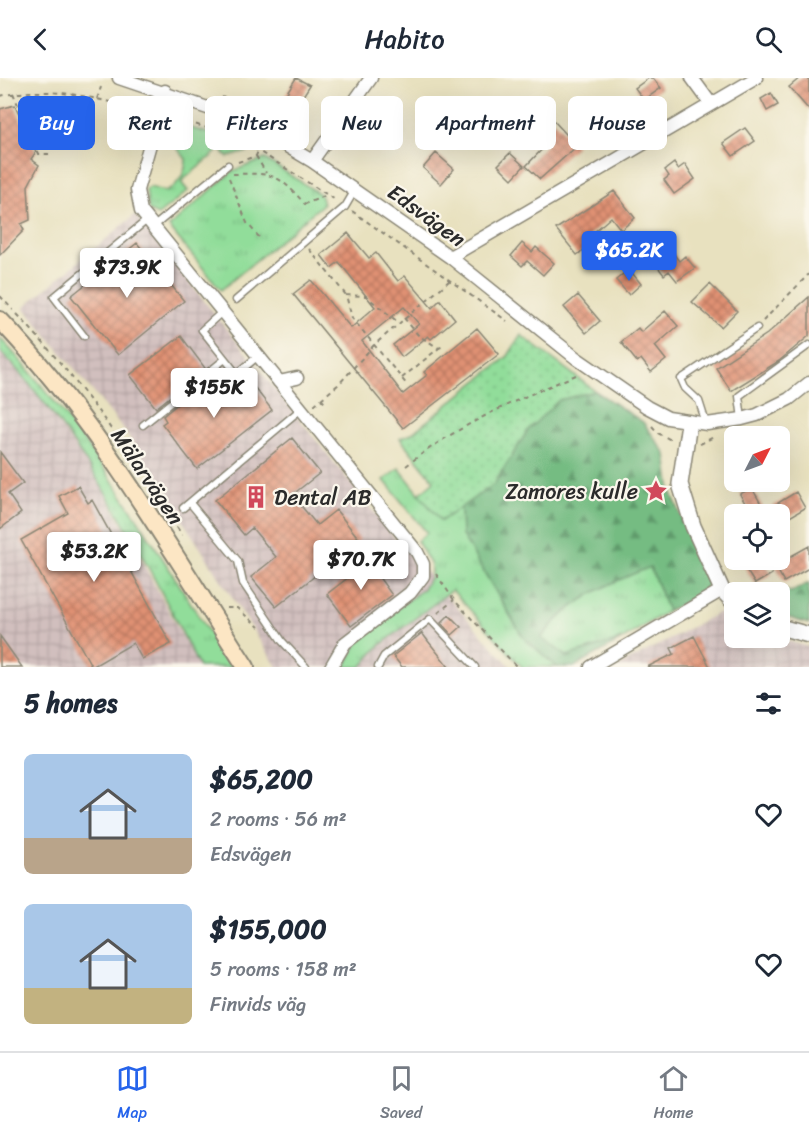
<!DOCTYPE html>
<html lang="en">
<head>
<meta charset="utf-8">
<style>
  :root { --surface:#fff; --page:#f2f2f3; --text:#1f2937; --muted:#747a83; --line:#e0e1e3; --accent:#2563eb }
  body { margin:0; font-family:Sriracha,sans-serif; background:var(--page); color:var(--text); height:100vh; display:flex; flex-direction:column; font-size:22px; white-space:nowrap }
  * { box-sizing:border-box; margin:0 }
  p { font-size:20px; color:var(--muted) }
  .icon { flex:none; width:33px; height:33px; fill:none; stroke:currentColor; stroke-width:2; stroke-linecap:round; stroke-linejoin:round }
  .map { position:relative; height:589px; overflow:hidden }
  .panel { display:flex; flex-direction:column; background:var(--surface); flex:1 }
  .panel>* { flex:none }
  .guide { position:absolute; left:18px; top:18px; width:774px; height:54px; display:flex; gap:12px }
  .needle { width:39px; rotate:48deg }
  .fabs { position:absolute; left:724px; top:348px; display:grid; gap:12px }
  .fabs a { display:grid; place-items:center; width:66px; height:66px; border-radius:9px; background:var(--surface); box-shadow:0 6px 24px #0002; font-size:30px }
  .price { position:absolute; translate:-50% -51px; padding:0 14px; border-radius:6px; background:#fff; color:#222; font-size:20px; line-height:39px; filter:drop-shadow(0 2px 3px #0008) }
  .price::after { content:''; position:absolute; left:50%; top:36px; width:18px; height:14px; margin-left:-9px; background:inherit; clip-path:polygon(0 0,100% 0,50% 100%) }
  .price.on { background:var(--accent); color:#fff }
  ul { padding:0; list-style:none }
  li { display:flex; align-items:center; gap:18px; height:150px; padding:0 24px }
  li span { display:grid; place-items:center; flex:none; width:168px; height:120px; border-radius:9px; color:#555 }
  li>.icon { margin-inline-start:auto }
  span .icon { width:72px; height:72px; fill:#fffc; stroke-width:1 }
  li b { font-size:26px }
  h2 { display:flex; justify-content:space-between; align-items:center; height:72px; padding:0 24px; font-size:26px }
  .chip { padding:0 21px; border-radius:9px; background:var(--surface); box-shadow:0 6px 24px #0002; font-size:21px; line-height:54px }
  .chip.on { background:var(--accent); color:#fff }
  header { display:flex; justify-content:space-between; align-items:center; height:78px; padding:0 24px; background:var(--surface); font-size:27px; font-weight:600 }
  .tab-bar { display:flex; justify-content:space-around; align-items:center; height:84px; border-top:2px solid var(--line); background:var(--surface); font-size:16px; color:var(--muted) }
  .tab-bar a { display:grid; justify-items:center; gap:3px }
  .tab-bar .on { color:var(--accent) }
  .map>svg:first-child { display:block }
</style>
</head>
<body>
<header><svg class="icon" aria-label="back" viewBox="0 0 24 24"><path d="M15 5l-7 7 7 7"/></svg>Habito<svg class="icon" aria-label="search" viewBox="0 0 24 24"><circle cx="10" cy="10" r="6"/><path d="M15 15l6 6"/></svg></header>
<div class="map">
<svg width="809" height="589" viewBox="0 0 809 589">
  <defs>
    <pattern id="industrial-grid" width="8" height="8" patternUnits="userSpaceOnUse" patternTransform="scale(1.5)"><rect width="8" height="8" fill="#d1bfbe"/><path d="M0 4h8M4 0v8" fill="none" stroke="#b4a4a3"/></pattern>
    <pattern id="grass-tufts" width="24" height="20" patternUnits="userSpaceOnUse" patternTransform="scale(1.5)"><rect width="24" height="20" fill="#91dd9a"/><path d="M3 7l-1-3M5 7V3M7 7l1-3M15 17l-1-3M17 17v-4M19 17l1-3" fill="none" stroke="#7dbe85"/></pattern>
    <pattern id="forest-firs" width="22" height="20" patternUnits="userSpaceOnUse" patternTransform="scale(1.5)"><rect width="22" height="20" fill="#74bc82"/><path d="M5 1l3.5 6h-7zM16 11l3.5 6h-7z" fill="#5f996b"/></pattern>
    <pattern id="park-dots" width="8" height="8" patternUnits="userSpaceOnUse" patternTransform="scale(1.5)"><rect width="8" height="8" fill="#91dd9a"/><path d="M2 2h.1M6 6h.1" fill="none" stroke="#7dbe85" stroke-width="1.8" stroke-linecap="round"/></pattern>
    <pattern id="building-cross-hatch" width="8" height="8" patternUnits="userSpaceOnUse" patternTransform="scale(1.5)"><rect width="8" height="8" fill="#e09173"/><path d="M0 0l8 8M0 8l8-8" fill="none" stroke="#b6775f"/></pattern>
  </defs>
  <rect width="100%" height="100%" fill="#fbf7ec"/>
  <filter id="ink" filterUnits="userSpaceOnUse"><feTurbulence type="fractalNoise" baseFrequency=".0167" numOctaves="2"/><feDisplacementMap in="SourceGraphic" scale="12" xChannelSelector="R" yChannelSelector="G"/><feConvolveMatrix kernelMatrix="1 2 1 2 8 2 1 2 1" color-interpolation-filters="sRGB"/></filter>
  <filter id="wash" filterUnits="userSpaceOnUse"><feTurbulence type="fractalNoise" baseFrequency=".008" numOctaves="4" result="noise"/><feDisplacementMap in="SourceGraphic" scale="24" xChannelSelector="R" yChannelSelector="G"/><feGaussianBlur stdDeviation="1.35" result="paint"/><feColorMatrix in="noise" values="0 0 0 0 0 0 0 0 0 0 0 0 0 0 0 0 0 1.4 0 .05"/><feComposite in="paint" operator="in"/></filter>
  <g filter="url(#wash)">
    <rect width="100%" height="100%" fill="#e8e1bf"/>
    <path fill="url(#industrial-grid)" d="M135 137 395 460 511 589H277L125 353 24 229Z
      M0 273 27 301 97 400 199 589H0Z
      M718 535 735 544V560H776L809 569V589H617Z"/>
    <path fill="url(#grass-tufts)" stroke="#5e8462" stroke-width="1.5" d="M167 44C196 51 222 57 247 74L228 79 220 71 181 104 188 113 158 137 149 133 146 112 150 109 166 114C179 106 186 96 186 81L176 69 159 63Z
      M265 81 320 116 323 126 221 212 169 149 233 93Z
      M0 260C92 358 159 476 231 589H199C147 482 82 359 0 273Z
      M399 390 441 443 461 429 462 457 523 559 557 589H522L452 512 379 568 361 589H345L361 559 423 511 431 499V487L417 463 427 455 384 402Z
      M650 489 668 533 623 561 567 578 541 560C572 520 605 507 650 489Z"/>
    <path fill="url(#forest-firs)" stroke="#507456" stroke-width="1.5" d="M595 313 643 344 666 376 671 413 709 505 701 516 668 533 650 489C606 507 571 521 541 560L567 578 623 561 574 589H557L523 559 462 457 461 429 494 406 528 352 559 322Z
      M809 505V546L780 537V514H766L773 509 791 514Z"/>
    <path fill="url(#park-dots)" stroke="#5e8462" stroke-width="1.5" d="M521 257 595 313 559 322 528 352 494 406 441 443 419 416 434 403 400 360 411 356 508 278Z"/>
    <g id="blocks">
      <path fill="url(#building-cross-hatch)" d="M296 0 310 7 294 32 281 24Z
        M649 0H653L661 10 644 22 635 10Z
        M800 0H809V32L789 9Z
        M771 15 778 27 767 33 761 21Z
        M594 19 621 56 607 66 580 30Z
        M15 27 36 74 31 81 39 87 28 108 30 142 21 146 24 152 0 177V31Z
        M371 38 395 54 385 69 361 52Z
        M554 43 577 68 540 101 526 88 550 63 542 54Z
        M745 50 755 63 733 78 723 65Z
        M436 75 454 91 441 106 423 90Z
        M510 75 524 88 512 101 498 87Z
        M674 85 678 91 685 86 695 101 674 116 664 102 669 98 665 92Z
        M614 113 635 140 621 152 611 139 587 160 592 166 577 177 556 151Z
        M348 155 369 180 376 175 398 203 405 198 432 230 440 222 455 241 431 261 428 258 402 279 393 267 419 246 404 229 362 263 403 316 427 297 424 294 477 250 499 276 403 350 293 216 311 202 351 250 375 229 339 184 331 190 321 177Z
        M660 158 679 183 685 178 695 190 677 203 669 193 664 197 644 171Z
        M137 165 184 223 118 277 71 218Z
        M522 165 532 174 536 169 554 185 543 197 527 183 522 188 511 178Z
        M629 191 641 206 629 217 616 202Z
        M710 206 737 233 721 249 692 224Z
        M578 217 600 243 586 255 564 229Z
        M809 219V258L779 283 731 313 716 290 767 256Z
        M665 233 678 248 655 268 666 282 651 294 641 281 637 284 621 264 638 250 641 254Z
        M181 258 205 290 156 330 130 297Z
        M212 298 227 317 248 301 272 332 197 391 162 346 166 343 163 338Z
        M292 360 320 395 292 417 317 447 336 432 360 462 276 529 251 499 276 479 252 450 244 457 215 422Z
        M0 374 23 405 8 416 21 435 0 451Z
        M78 408 88 425 92 422 171 566 142 581 133 565 92 589 21 462 68 435 59 418Z
        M752 410 765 433 796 414 805 430 783 443 780 436H751L740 416Z
        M809 468V490L784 504 775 487Z
        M379 476 389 489 378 498 392 517 351 548 327 516Z
        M740 482H764L772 496 755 506Z
        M449 537 461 549 452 557 441 545Z
        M422 555 428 563 449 589H402L393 578Z
        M0 558 22 589H0Z
        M694 558 710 589H647L674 576 671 570Z"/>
    </g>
  </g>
  <g filter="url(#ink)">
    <use href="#blocks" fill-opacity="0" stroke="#8a8675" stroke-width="1.5"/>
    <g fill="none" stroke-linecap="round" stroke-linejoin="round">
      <g stroke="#8a8675" stroke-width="9">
        <path id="service" d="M153 149 228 87
          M236 222 345 129 355 112
          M222 234 202 252 237 296 258 278
          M84 258 54 219 147 142
          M742 341 739 318 809 267
          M706 345 699 323 685 310 681 301 757 250
          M143 347 225 281
          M190 425 238 483 243 505 282 563 306 589
          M183 430 301 331
          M378 589 384 578 430 541 475 589"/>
      </g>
      <g stroke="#8a8675" stroke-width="15">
        <path id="minor" d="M119 0 243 42 312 83 450 179 576 280 647 329 668 340 707 346 742 341 757 337 789 321 809 305
          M692 0 711 26
          M165 13 137 112 141 133 417 474 423 486V498L410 515 345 565 331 589
          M312 83 371 0
          M450 179 756 0
          M279 304 297 300
          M591 589 722 512"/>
      </g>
      <g stroke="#8a8675" stroke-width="18">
        <path id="tertiary" d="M689 345 680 406 693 448 722 512 735 526
          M780 549 809 557"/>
      </g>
      <g stroke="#8a8675" stroke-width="20">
        <path id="secondary" d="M0 242C98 344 170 471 246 589"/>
      </g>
      <path stroke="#8a8675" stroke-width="2" stroke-dasharray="4.5 4.5" stroke-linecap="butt" d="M13 15 39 76H49
        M0 18C52 7 96 20 147 34
        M222 19 230 23
        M97 21 101 9
        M170 39 235 58 337 123
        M256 78 266 95
        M238 84 256 78 258 73
        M233 96C274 95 277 95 305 126L327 117
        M229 100 247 145 259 159
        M352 133 507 243
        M309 171 346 217 352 240 408 308
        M346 217 366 218 399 245
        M0 218 13 232
        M17 236C61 283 100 333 136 387
        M404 240 419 258 439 270 445 267
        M763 243 809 196
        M402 300 439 270
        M321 321 325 325
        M314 327 339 306 374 267 449 203
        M652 348 658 355 671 362
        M700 366 714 359
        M406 388C457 347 516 322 576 297
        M157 419 182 457
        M436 496 454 522 517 589
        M227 530H237L259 549
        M438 535 454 522"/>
      <use href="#service" stroke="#fff" stroke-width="6"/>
      <use href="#minor" stroke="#fff" stroke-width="12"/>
      <use href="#tertiary" stroke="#fff" stroke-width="15"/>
      <use href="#secondary" stroke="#fce6c4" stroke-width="16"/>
    </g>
  </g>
  <defs>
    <g id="sight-bare" transform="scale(1.8)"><path d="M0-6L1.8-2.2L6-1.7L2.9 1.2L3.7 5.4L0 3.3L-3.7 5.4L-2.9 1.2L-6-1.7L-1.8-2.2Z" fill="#d1495b" stroke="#fbf7ec" stroke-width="2.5" paint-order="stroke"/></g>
    <g id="building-bare" transform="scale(1.8)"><path d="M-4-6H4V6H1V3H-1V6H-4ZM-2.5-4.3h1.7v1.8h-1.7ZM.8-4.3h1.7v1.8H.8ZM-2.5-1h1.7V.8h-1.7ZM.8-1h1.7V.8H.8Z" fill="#d1495b" stroke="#fbf7ec" stroke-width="2.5" paint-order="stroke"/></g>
  </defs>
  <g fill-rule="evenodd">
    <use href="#sight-bare" x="656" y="413"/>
    <use href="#building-bare" x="256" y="419"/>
  </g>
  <g text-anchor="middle" stroke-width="4.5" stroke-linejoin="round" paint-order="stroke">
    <g font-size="22" fill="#2b2b2b" stroke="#fbf7ec">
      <text transform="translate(427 137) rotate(36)" y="8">Edsvägen</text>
      <text transform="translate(148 398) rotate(56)" y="8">Mälarvägen</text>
    </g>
    <g font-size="22" fill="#2b2b2b" stroke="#fbf7ec" text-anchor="end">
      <text x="638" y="421">Zamores kulle</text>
      <text x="274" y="427" text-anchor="start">Dental AB</text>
    </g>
  </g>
</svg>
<div class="fabs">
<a><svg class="needle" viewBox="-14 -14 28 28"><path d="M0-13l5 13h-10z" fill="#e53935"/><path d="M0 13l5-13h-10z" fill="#747a83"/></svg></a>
<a><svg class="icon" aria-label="locate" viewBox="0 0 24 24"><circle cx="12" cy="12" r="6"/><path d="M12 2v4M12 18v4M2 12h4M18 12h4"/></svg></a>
<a><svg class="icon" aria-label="layers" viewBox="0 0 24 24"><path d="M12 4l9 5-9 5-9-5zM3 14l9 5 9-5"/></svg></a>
</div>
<b class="price on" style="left:629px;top:204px">$65.2K</b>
<b class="price" style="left:127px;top:221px">$73.9K</b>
<b class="price" style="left:214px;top:341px">$155K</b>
<b class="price" style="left:94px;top:505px">$53.2K</b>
<b class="price" style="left:361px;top:513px">$70.7K</b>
<div class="guide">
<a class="chip on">Buy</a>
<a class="chip">Rent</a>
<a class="chip">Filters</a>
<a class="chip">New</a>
<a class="chip">Apartment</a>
<a class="chip">House</a>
</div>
</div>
<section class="panel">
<h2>5 homes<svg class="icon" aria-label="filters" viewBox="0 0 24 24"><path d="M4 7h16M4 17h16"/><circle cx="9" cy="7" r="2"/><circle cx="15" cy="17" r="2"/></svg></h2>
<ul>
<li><span style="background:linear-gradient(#a9c7e8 70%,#b9a48a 0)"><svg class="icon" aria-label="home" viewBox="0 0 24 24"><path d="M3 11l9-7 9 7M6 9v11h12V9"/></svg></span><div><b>$65,200</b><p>2 rooms · 56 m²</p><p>Edsvägen</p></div><svg class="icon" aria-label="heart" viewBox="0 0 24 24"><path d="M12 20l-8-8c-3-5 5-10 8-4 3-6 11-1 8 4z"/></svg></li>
<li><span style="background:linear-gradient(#a9c7e8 70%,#c2b280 0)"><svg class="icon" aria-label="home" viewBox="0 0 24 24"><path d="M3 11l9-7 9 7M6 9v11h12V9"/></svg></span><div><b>$155,000</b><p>5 rooms · 158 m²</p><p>Finvids väg</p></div><svg class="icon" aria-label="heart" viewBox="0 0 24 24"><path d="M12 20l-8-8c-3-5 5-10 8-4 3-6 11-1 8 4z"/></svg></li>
</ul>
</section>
<nav class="tab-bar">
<a class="on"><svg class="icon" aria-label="map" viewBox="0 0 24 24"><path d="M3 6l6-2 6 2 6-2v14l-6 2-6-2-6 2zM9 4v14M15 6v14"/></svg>Map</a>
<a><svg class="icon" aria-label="saved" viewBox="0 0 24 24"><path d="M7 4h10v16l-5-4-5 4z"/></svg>Saved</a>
<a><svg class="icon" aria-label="home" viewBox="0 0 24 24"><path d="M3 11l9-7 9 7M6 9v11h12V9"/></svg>Home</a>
</nav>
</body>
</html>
